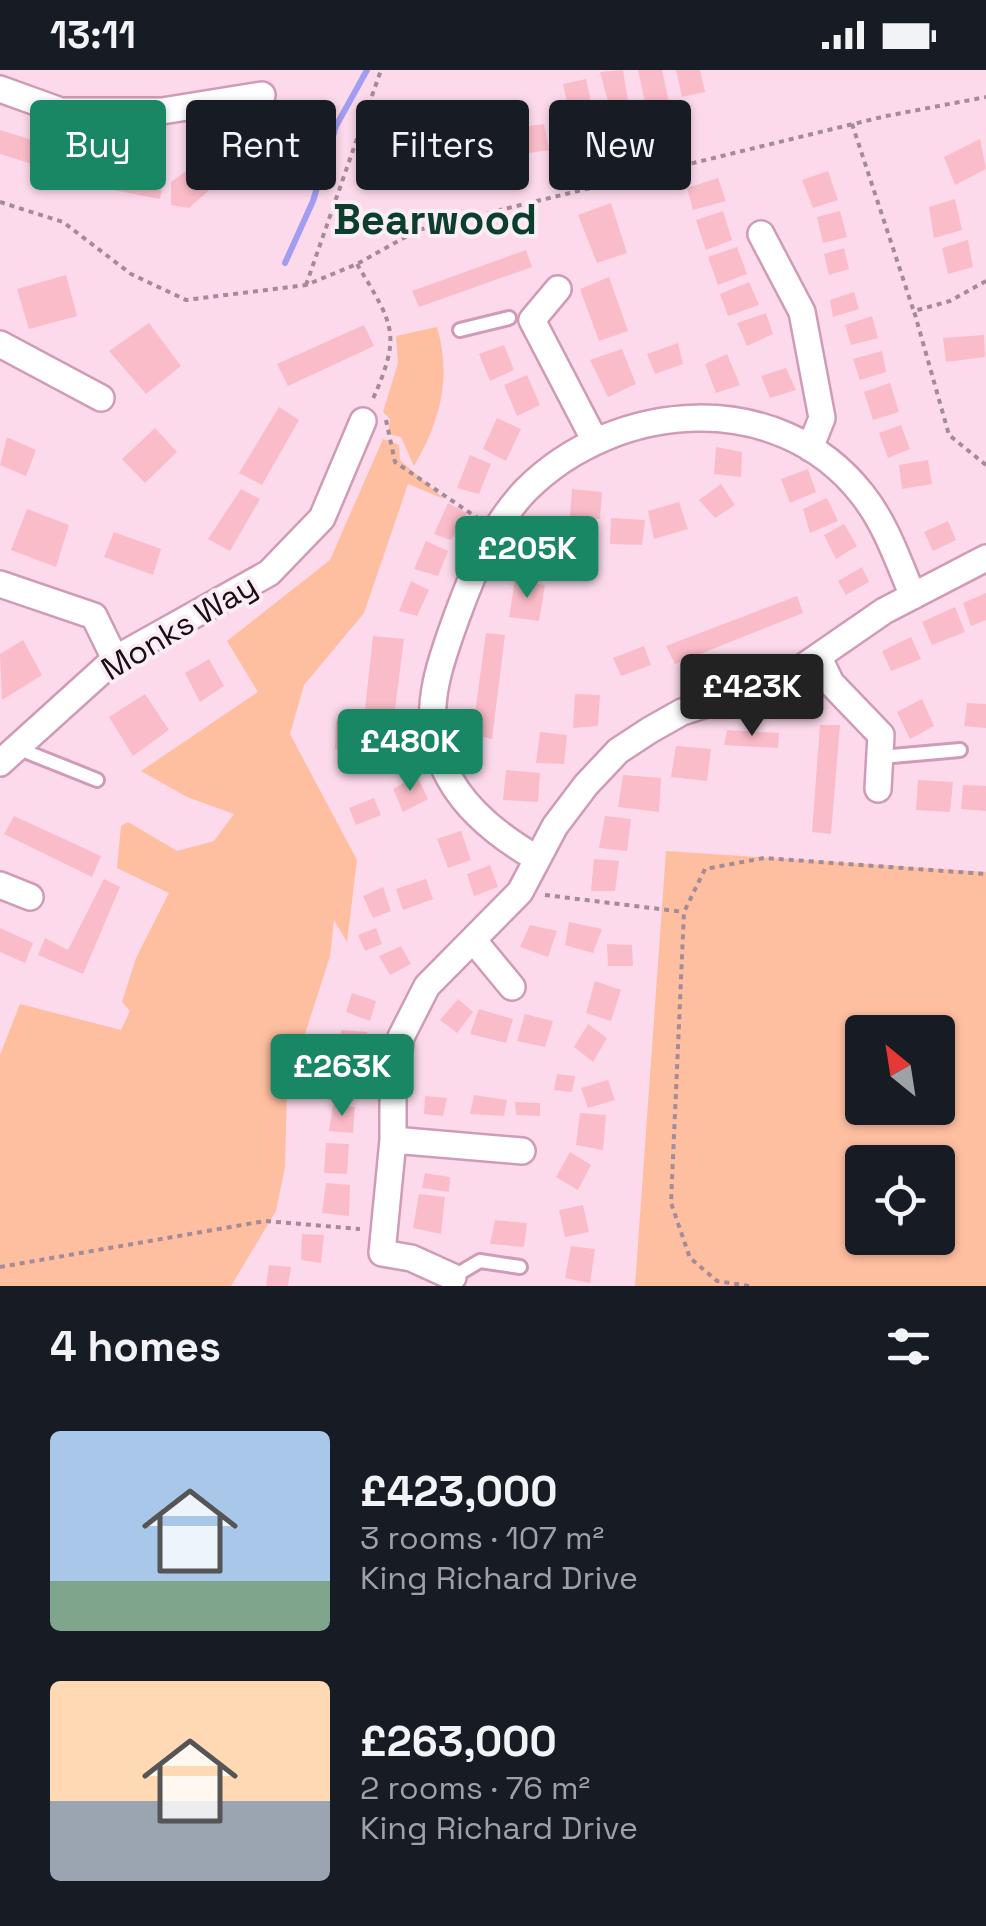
<!DOCTYPE html>
<html lang="en">
<head>
<meta charset="utf-8">
<style>
  :root { --surface:#171b24; --page:#20242c; --text:#f1f3f6; --muted:#9ea1a6; --accent:#1a8764 }
  body { margin:0; font-family:"Space Grotesk",sans-serif; background:var(--page); color:var(--text); height:100vh; display:flex; flex-direction:column; font-size:38px; white-space:nowrap }
  * { box-sizing:border-box; margin:0 }
  p { font-size:32px; color:var(--muted) }
  .icon { flex:none; width:55px; height:55px; fill:none; stroke:currentColor; stroke-width:2; stroke-linecap:round; stroke-linejoin:round }
  .map { position:relative; height:1216px; overflow:hidden }
  .sheet { display:flex; flex-direction:column; background:var(--surface); flex:1 }
  .sheet>* { flex:none }
  .guide { position:absolute; left:30px; top:30px; width:928px; height:90px; display:flex; gap:20px }
  .needle { width:65px; rotate:330deg }
  .fabs { position:absolute; left:845px; top:945px; display:grid; gap:20px }
  .fabs a { display:grid; place-items:center; width:110px; height:110px; border-radius:10px; background:var(--surface); box-shadow:0 2px 8px #0004; font-size:50px }
  .price { position:absolute; translate:-50% -85px; padding:0 22px; border-radius:10px; background:var(--accent); color:#fff; font-size:32px; line-height:65px; filter:drop-shadow(0 2px 5px #0008) }
  .price::after { content:''; position:absolute; left:50%; top:60px; width:30px; height:22px; margin-left:-15px; background:inherit; clip-path:polygon(0 0,100% 0,50% 100%) }
  .price.on { background:#222; color:#fff }
  ul { padding:0; list-style:none }
  li { display:flex; align-items:center; gap:30px; height:250px; padding:0 50px }
  li span { display:grid; place-items:center; flex:none; width:280px; height:200px; border-radius:10px; color:#555 }
  li>.icon { margin-inline-start:auto }
  span .icon { width:120px; height:120px; fill:#fffc; stroke-width:1 }
  li b { font-size:42px }
  h2 { display:flex; justify-content:space-between; align-items:center; height:120px; padding:0 50px; font-size:42px }
  .tag { padding:0 35px; border-radius:10px; background:var(--surface); box-shadow:0 2px 8px #0004; font-size:35px; line-height:90px }
  .tag.on { background:var(--accent); color:#fff }
  .status { display:flex; justify-content:space-between; align-items:center; height:70px; padding:0 50px; background:var(--surface); direction:ltr }
  .status svg { height:28px; fill:currentColor }
  .map>svg:first-child { display:block }
</style>
</head>
<body>
<div class="status"><b>13:11</b><svg viewBox="0 0 49 12"><path d="M0 12V9h3v3zM5 12V6h3v6zM10 12V3h3v9zM15 12V0h3v12zM26 1h20v11H26zM47 4h2v5h-2z"/></svg></div>
<div class="map">
<svg width="986" height="1216" viewBox="0 0 986 1216">
  <rect width="100%" height="100%" fill="#fcdaeb"/>
  <path fill="#febea0" fill-rule="evenodd" d="M437 257C452 308 440 352 414 396L401 367 388 364 390 349 383 342 398 293 396 266Z
    M383 369 399 375 400 390 444 429 408 414 364 543 304 615 290 664 357 790 347 872 334 850 330 886 287 1020 285 1097 276 1141 231 1216H0V985L20 934 121 960 130 941 122 932 136 888 169 823 117 798 121 756 128 752 177 781 214 771 234 744 187 727 141 701 258 622 227 571 330 490Z
    M666 781 986 802V1216H635ZM862 962H938V1038H862ZM862 1092H938V1168H862Z"/>
  <g fill="none" stroke-linecap="round" stroke-linejoin="round">
    <path stroke="#a29df0" stroke-width="6" d="M285 193 313 131 336 56 367 0"/>
  </g>
  <path fill="#fabcc8" d="M623 0 632 56 616 60 600 2Z
    M638 0H662L669 32 646 37Z
    M676 0H700L705 22 682 27Z
    M586 9 596 54 573 59 563 14Z
    M678 31 691 82 682 84 669 33Z
    M544 54 549 80 471 92 468 65Z
    M0 60 64 80 58 102 0 84Z
    M980 69 986 99 955 115 944 87Z
    M288 70V94L231 92 232 71Z
    M223 84 225 106 189 138 171 135V112L206 86Z
    M461 84 465 106 387 117 384 96Z
    M75 88 164 106 160 129 66 111Z
    M828 101 838 130 813 138 802 110Z
    M718 108 726 131 693 140 687 118Z
    M955 129 962 160 934 168 929 137Z
    M611 133 627 183 597 193 578 145Z
    M723 141 732 170 706 180 696 150Z
    M840 141 847 167 823 173 817 147Z
    M968 170 973 197 948 204 942 178Z
    M737 177 747 204 718 215 708 187Z
    M844 178 849 199 829 205 824 184Z
    M526 180 532 197 419 237 412 221Z
    M66 205 77 246 29 259 17 219Z
    M609 207 628 261 599 271 580 219Z
    M749 212 759 235 728 246 720 224Z
    M854 222 859 239 833 247 830 230Z
    M766 243 773 264 747 276 737 253Z
    M872 246 878 268 851 275 845 255Z
    M149 253 181 296 146 324 109 281Z
    M364 255 374 276 288 316 277 294Z
    M984 265 985 287 946 292 943 268Z
    M678 273 683 294 655 304 647 284Z
    M504 275 514 300 490 311 479 284Z
    M622 279 636 314 608 327 590 290Z
    M882 281 886 302 860 310 853 289Z
    M727 284 740 315 716 323 705 294Z
    M786 298 796 320 770 328 761 306Z
    M527 305 540 335 517 346 504 315Z
    M890 313 899 342 873 350 864 322Z
    M279 337 299 350 262 415 239 403Z
    M497 348 521 359 506 391 483 379Z
    M901 355 910 379 888 388 879 363Z
    M155 358 177 382 145 413 122 389Z
    M7 367 36 380 26 406 0 395Z
    M716 377 742 382 741 407 714 404Z
    M470 385 491 394 479 424 457 418Z
    M928 390 932 414 902 419 899 395Z
    M808 399 816 422 790 433 781 409Z
    M721 414 735 435 715 448 699 430Z
    M241 419 260 429 230 481 208 469Z
    M572 419 602 422 600 449 570 447Z
    M827 428 838 451 810 463 803 439Z
    M679 432 688 459 654 469 648 441Z
    M448 433 467 443 451 470 434 464Z
    M27 439 69 455 56 497 11 480Z
    M611 448 645 450 642 475 610 474Z
    M948 451 956 470 933 481 924 462Z
    M844 454 857 476 836 489 824 465Z
    M114 462 161 479 153 505 104 487Z
    M426 471 448 481 438 506 414 499Z
    M536 474 562 475 561 501 534 500Z
    M862 497 869 512 846 525 838 511Z
    M515 510 545 515 539 551 509 547Z
    M411 511 429 520 417 546 399 541Z
    M986 523V550L971 556 963 533Z
    M797 526 803 543 675 594 666 576Z
    M955 537 965 562 932 575 922 552Z
    M486 563 505 565 492 669 472 664Z
    M373 566 404 569 395 639H365Z
    M911 567 921 589 891 601 882 581Z
    M23 570 42 605 2 630 0 584Z
    M644 576 651 595 621 606 613 588Z
    M209 589 224 616 200 632 185 603Z
    M145 624 169 660 133 686 109 647Z
    M575 624 600 625 598 656 573 658Z
    M922 629 934 656 910 669 897 642Z
    M967 633 986 634V658L964 656Z
    M336 651 357 654 353 683 335 679Z
    M820 655H840L831 764 812 762Z
    M727 660 779 663 778 678 724 675Z
    M540 662 567 665 564 694 536 693Z
    M676 676 711 679 707 711 671 707Z
    M506 700 540 703 538 732 503 730Z
    M623 705 661 708 659 742 618 737Z
    M417 706 428 729 403 742 393 719Z
    M918 710 953 712 950 742 916 740Z
    M963 715 986 716V741L961 739Z
    M374 728 381 745 356 755 349 738Z
    M14 746 101 786 92 807 4 764Z
    M605 746 631 749 627 781 599 778Z
    M461 761 471 790 448 798 437 769Z
    M594 789 619 791 615 821H591Z
    M490 795 498 817 474 826 467 804Z
    M104 809 120 817 83 904 38 885 45 868 68 880Z
    M426 809 433 829 403 840 396 819Z
    M383 817 391 841 373 848 363 826Z
    M569 852 602 859 593 883 565 875Z
    M530 855 557 861 548 887 520 877Z
    M0 858 33 873 25 893 0 882Z
    M376 858 382 874 365 881 358 865Z
    M607 874 632 875 633 896H608Z
    M401 876 411 894 390 905 379 886Z
    M595 911 621 920 611 951 586 943Z
    M352 923 376 931 370 951 346 942Z
    M458 929 473 942 457 963 440 950Z
    M479 939 513 949 506 973 470 964Z
    M525 944 553 951 545 977 517 971Z
    M588 954 607 968 593 992 574 977Z
    M341 960 367 962 364 992 339 990Z
    M339 1002H353L351 1021H336Z
    M557 1004 575 1006 572 1022 554 1020Z
    M608 1010 615 1030 588 1038 581 1018Z
    M474 1025 507 1030 504 1046 470 1044Z
    M425 1026 447 1028 443 1046 424 1044Z
    M515 1032 540 1033V1046L516 1045Z
    M333 1035 355 1037 353 1063 329 1061Z
    M580 1043 606 1045 603 1080 576 1075Z
    M326 1073 349 1074 347 1104 324 1103Z
    M570 1082 591 1095 578 1120 556 1107Z
    M425 1103 450 1107 449 1122 422 1118Z
    M326 1113 350 1115 349 1146 322 1143Z
    M419 1124 445 1127 441 1164 413 1158Z
    M583 1135 589 1162 565 1167 559 1140Z
    M495 1150 527 1153 524 1177 490 1174Z
    M302 1164 324 1165 321 1193 301 1190Z
    M571 1176 595 1179 590 1213 565 1208Z
    M269 1195 291 1197 288 1216H266Z"/>
  <g fill="none" stroke-linecap="round" stroke-linejoin="round">
    <g stroke="#d09bb7" stroke-width="18">
      <path id="lane" d="M460 260 509 248
        M17 678 97 710
        M881 687 960 680
        M453 1207 480 1191 520 1197"/>
    </g>
    <g stroke="#d09bb7" stroke-width="30">
      <path id="street" d="M0 19 61 41H162L262 25
        M761 164 802 242 822 348 810 378
        M558 219 532 250 594 369
        M0 274 101 328
        M0 514 94 546 115 589
        M819 588 831 613 881 665 878 719
        M0 693 115 589 269 503 322 448 363 351
        M536 788C493 763 451 729 437 678 424 634 442 587 457 546 473 502 493 454 526 420 616 330 778 317 862 424 886 454 898 491 913 526
        M0 815 30 827
        M474 871 512 917
        M393 1070 522 1081
        M453 1207 411 1188 382 1183 393 1070V1016L401 967 427 916 520 822 555 756 586 715 618 681 650 660 682 642 787 608 884 541 986 488"/>
    </g>
    <path stroke="#a58a98" stroke-width="4" stroke-dasharray="5 5" stroke-linecap="butt" d="M852 54 913 239
      M0 132 63 152 131 204 186 230 306 215 357 194 418 160 886 46 986 27
      M357 194C394 256 402 264 372 331
      M986 211 950 231 914 241 949 365 986 395
      M306 215 381 0
      M386 350 395 392 479 449
      M545 825 684 842
      M0 1197 265 1151 360 1159
      M749 1216 717 1211 690 1188 671 1133 684 842 705 799 764 788 986 804"/>
    <use href="#lane" stroke="#fff" stroke-width="12"/>
    <use href="#street" stroke="#fff" stroke-width="25"/>
  </g>
  <g text-anchor="middle" stroke-width="8" stroke-linejoin="round" paint-order="stroke">
    <g font-size="32" fill="#1d0b16" stroke="#faeef4">
      <text transform="translate(179 557) rotate(-31)" y="11">Monks Way</text>
    </g>
    <g font-size="42" font-weight="bold" fill="#0c3e2d" stroke="#faeef4">
      <text x="435" y="164">Bearwood</text>
    </g>
  </g>
</svg>
<div class="fabs">
<a><svg class="needle" viewBox="-14 -14 28 28"><path d="M0-13l5 13h-10z" fill="#e53935"/><path d="M0 13l5-13h-10z" fill="#9ea1a6"/></svg></a>
<a><svg class="icon" aria-label="locate" viewBox="0 0 24 24"><circle cx="12" cy="12" r="6"/><path d="M12 2v4M12 18v4M2 12h4M18 12h4"/></svg></a>
</div>
<b class="price" style="left:527px;top:531px">£205K</b>
<b class="price on" style="left:752px;top:669px">£423K</b>
<b class="price" style="left:410px;top:724px">£480K</b>
<b class="price" style="left:342px;top:1049px">£263K</b>
<div class="guide">
<a class="tag on">Buy</a>
<a class="tag">Rent</a>
<a class="tag">Filters</a>
<a class="tag">New</a>
</div>
</div>
<section class="sheet">
<h2>4 homes<svg class="icon" aria-label="filters" viewBox="0 0 24 24"><path d="M4 7h16M4 17h16"/><circle cx="9" cy="7" r="2"/><circle cx="15" cy="17" r="2"/></svg></h2>
<ul>
<li><span style="background:linear-gradient(#a9c7e8 75%,#7fa58c 0)"><svg class="icon" aria-label="home" viewBox="0 0 24 24"><path d="M3 11l9-7 9 7M6 9v11h12V9"/></svg></span><div><b>£423,000</b><p>3 rooms · 107 m²</p><p>King Richard Drive</p></div></li>
<li><span style="background:linear-gradient(#ffd9b3 60%,#9aa5b1 0)"><svg class="icon" aria-label="home" viewBox="0 0 24 24"><path d="M3 11l9-7 9 7M6 9v11h12V9"/></svg></span><div><b>£263,000</b><p>2 rooms · 76 m²</p><p>King Richard Drive</p></div></li>
</ul>
</section>
</body>
</html>
